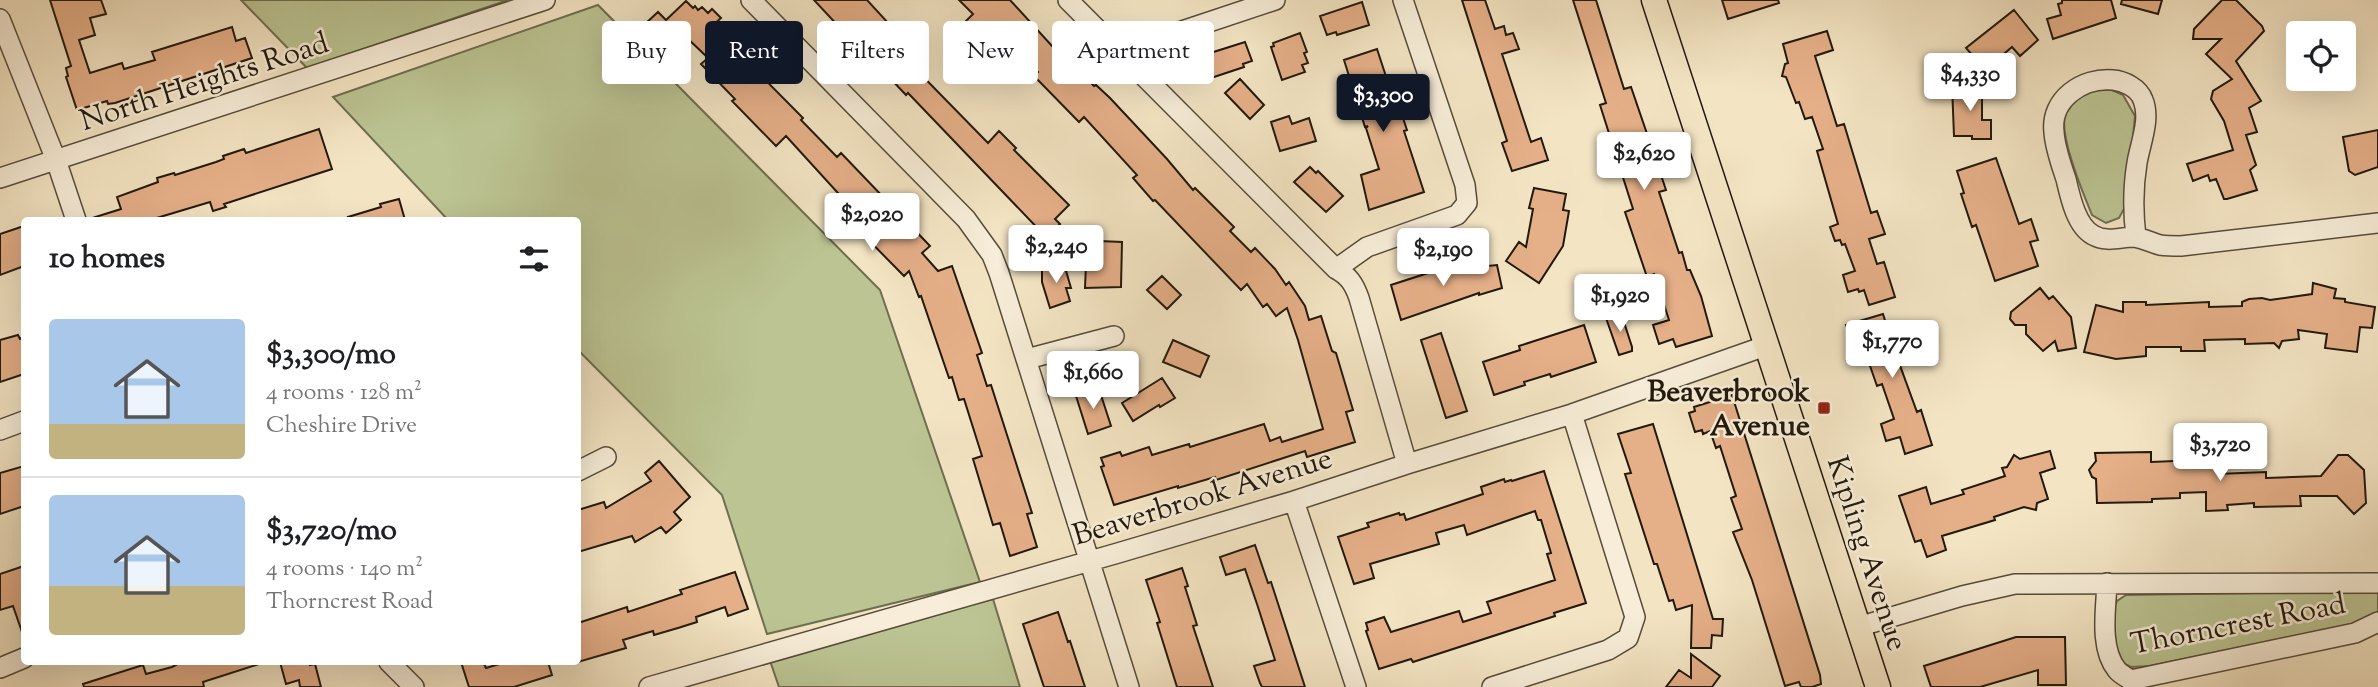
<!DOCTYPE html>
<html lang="en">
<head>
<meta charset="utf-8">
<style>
  :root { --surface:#fff; --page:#f2f2f2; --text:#202124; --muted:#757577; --line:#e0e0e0; --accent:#111827 }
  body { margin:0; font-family:"Sorts Mill Goudy",serif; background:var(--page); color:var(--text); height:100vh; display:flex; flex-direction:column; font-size:26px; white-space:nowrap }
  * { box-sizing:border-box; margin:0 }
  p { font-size:23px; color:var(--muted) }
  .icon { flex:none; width:38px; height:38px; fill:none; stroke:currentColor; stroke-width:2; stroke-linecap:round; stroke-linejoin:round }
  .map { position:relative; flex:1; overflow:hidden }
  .sheet { position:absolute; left:21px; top:217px; width:560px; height:448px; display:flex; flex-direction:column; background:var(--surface); border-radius:7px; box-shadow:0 7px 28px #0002 }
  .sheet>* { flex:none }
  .top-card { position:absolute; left:602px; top:21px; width:665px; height:63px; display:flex; gap:14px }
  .fabs { position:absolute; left:2286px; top:21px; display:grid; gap:14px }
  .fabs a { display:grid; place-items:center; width:70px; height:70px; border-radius:7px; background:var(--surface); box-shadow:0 7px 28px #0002; font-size:35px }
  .price { position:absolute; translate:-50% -60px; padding:0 16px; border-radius:7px; background:#fff; color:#222; font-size:23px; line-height:46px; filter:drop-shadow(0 2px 4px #0008) }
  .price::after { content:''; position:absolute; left:50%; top:42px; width:21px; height:16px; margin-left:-10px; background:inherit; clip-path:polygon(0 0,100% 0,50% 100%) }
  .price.on { background:var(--accent); color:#fff }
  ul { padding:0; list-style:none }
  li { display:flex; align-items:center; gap:21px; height:175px; padding:0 28px }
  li+li { border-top:2px solid var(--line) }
  li span { display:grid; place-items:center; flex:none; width:196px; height:140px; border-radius:7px; color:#555 }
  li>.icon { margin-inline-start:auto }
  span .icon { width:84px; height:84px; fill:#fffc; stroke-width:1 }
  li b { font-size:30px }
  h2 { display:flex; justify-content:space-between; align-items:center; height:84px; padding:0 28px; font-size:30px }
  .tag { padding:0 24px; border-radius:7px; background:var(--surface); box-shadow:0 7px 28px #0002; font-size:24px; line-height:63px }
  .tag.on { background:var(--accent); color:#fff }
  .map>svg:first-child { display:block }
</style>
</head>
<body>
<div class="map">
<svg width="2378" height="687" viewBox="0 0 2378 687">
  <rect width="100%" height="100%" fill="#f3e4c3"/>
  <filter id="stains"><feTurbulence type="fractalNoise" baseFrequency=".00286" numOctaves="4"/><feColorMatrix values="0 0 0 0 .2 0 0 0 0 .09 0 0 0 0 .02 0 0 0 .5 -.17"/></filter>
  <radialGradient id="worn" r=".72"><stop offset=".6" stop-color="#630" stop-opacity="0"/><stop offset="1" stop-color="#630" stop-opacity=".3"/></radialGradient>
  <path fill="#bcc493" stroke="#6e6e50" stroke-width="2" d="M241 0H508L307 68Z
    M598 5 880 290 980 582 767 634 722 495 578 350V220H448L333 97Z
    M2099 89 2112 90 2123 95 2135 116 2126 205 2119 218 2106 223 2092 215C2083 193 2059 136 2065 114 2070 99 2085 94 2099 89Z
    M2378 591V615L2371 620 2150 666 2131 667 2117 660 2113 610 2117 601 2126 595Z
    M993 599 1020 687H779L768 655Z"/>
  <path fill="#e5af88" stroke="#21190d" stroke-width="2" d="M50 0H101L106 14 90 18 95 35 79 40 90 73 122 63 124 69 155 60 152 52 232 27 236 41 245 38 252 58 115 103 108 104 107 101 77 110 66 77 68 76 66 68 71 66Z
    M814 0H867L889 24 892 22 909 39 897 50 988 143 999 131 1016 148 1014 150 1069 205 1055 219 1060 224 1047 238 908 93 906 95 870 57 869 59Z
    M959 0H1010L1052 46 1058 51 1060 50 1094 86 1096 85 1110 98 1167 159 1193 190 1195 188 1234 227 1230 231 1251 252 1255 248 1275 269 1286 285 1289 282 1305 306 1309 320 1321 316 1332 351 1336 353 1353 410 1346 412 1355 442 1307 457 1305 451 1216 480 1215 477 1178 488V486L1114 505 1101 467 1104 466 1101 458 1120 452 1122 456 1149 447 1152 455 1189 444 1190 447 1264 424 1270 441 1280 437 1282 442 1323 429 1298 340 1287 308 1276 316 1267 304 1263 307 1247 284 1241 290 1155 200 1153 201 1133 178 1137 175 1084 117 1079 122 1034 76 1038 72 1018 52 1011 59 993 42 991 43 978 30 975 33 965 22 973 14Z
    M1462 0H1485L1495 29 1504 26 1506 35 1513 33 1519 49 1502 54 1531 142 1541 138 1548 160 1512 171 1502 143 1507 141Z
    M1573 0H1596L1624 89 1631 87 1656 160 1666 190 1659 192 1679 253 1682 252 1687 270H1690L1701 296 1712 336 1676 347 1673 339 1659 344 1653 325 1669 320 1654 274 1647 277 1625 212 1633 209 1600 105 1606 103Z
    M1722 0H1778L1779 3 1728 19Z
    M2062 0H2111L2116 18 2053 39 2047 19 2061 15 2058 4 2062 3Z
    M2122 0H2162L2158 14 2121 4Z
    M2222 0H2236L2262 26 2264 31 2236 61 2261 101 2249 108 2257 132 2246 135 2256 165 2250 170 2257 190 2227 199H2224L2216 179 2210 181 2208 175 2193 181 2187 164 2233 150 2224 121 2211 99 2213 91 2232 79 2206 54 2221 39H2193L2194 29Z
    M686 1 693 8 695 6 698 10 702 7 708 13 712 9 721 18 712 26 803 118 801 120 837 157 841 153 930 246 922 253 938 271 952 266 982 353 977 355 987 386 991 385 1032 513 1027 514 1037 547 1010 556 1000 523 993 525 973 459 982 456 964 399 959 400 952 377 949 378 921 296 919 297 909 271 904 276 841 212 848 204 786 136 776 146 732 101 735 99 701 64 708 58 685 36 657 63 631 37 658 12 666 20Z
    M1362 2 1369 25 1337 35 1336 32 1327 35 1320 16Z
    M2014 10 2038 40 2020 56 2012 47 1985 70 1966 48Z
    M1827 31 1833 50 1815 56 1837 126 1844 124 1871 213 1877 211 1885 234 1869 239 1877 264 1884 262 1895 297 1869 305 1864 290 1859 292 1858 289 1848 292 1843 275 1855 271 1845 244 1842 245 1840 240 1835 241 1830 227 1838 224 1817 151 1823 149 1812 117 1805 119 1799 102 1796 103 1786 77 1782 76 1785 64 1788 63 1783 44Z
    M1300 33 1307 52 1304 53 1308 63 1302 65 1305 72 1282 80 1271 47 1274 46 1273 43Z
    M1245 42 1252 61 1243 64 1244 67 1211 78 1204 55Z
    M1377 49 1396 107 1399 106 1407 130 1404 131 1424 192 1369 210 1361 175 1379 169 1366 128 1368 126 1365 127 1344 60Z
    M1240 79 1264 105 1250 119 1225 93Z
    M1952 85H1982V120H1991V139H1972V136H1954Z
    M1289 116 1292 124 1309 118 1316 141 1280 151 1271 122Z
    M319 129 332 169 224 204 226 207 213 211 210 202 150 220H93L92 218 121 209 117 197 158 182 157 178 174 173 175 175 216 162 224 159 223 156 244 149 246 153Z
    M2378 130V167L2355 175 2349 171 2343 137Z
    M1996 158 2019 224 2031 219 2038 240 2030 242 2038 266 1995 281 1976 225 1972 227 1961 194 1964 193 1957 171Z
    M1310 167 1316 173 1318 171 1343 196 1326 212 1294 182Z
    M1534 188 1566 194 1563 210 1569 211 1563 246 1539 283 1506 261 1519 242 1526 247 1533 209 1529 208Z
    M399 199 405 220H349L348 217 381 207 380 204Z
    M24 226V266L0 275V234Z
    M1099 241 1122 242 1121 287 1085 288 1086 264 1091 265V254H1098Z
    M1456 261 1458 269 1497 265 1502 288 1479 295V293L1401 320 1391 285 1428 273 1427 270Z
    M1064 264 1071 288H1066L1070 301 1050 308 1042 282V270Z
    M1162 276 1181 295 1167 309 1147 290Z
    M2313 283 2336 289 2334 298 2345 299V302L2375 307 2372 328 2360 327 2357 352 2325 348 2327 334 2298 330 2299 339 2282 341 2279 348 2274 343 2245 344V339L2204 340 2205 351H2181V347H2146V356L2116 359 2084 352 2096 305 2123 312V302H2146V305L2209 302V307L2242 306V302L2249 299 2262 298 2270 300 2312 294Z
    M2040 288 2049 299 2053 296 2071 317 2076 348 2058 351 2055 341 2043 351 2026 334V325H2015L2010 319 2011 312Z
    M1621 313 1632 347V351L1619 355 1606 318Z
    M1883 314 1887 327 1903 322 1910 343 1894 349 1917 412 1921 410 1932 445 1905 454 1900 437 1886 441 1881 424 1894 419 1882 384 1877 386 1860 337 1851 340 1846 325Z
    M1584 325 1596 362 1551 377 1550 374 1524 382 1525 385 1494 395 1483 362 1520 350 1519 346Z
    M1441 333 1467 411 1446 418 1421 340Z
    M18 335 20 339 24 337V374L0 382V340Z
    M1173 340 1209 356 1200 377 1163 362Z
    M1162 378 1175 398 1160 407 1159 405 1133 421 1122 403Z
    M1099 389 1111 426 1088 434 1076 396Z
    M1732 395 1820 675 1821 684 1812 687H1801L1799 682 1785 686 1752 580 1733 532 1742 529 1731 498 1736 496 1720 446 1716 448 1710 431 1703 434 1702 430 1695 432 1689 413 1695 411 1694 407Z
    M1653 424 1713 619H1723L1722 636 1712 635 1711 648H1691L1692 605 1676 610 1673 600 1669 601 1657 564H1654L1625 474 1631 473 1618 434Z
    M2050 451 2055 468 2040 473 2048 499 2037 503 2036 510 2024 507 1994 517 1995 520 1942 536 1946 550 1927 557 1921 540 1915 542 1899 496 1926 487 1931 504 1964 494 1962 490 2005 476 2002 468 2007 467 2014 455 2020 459Z
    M2151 452V462L2199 460V465L2216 464 2217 474 2266 472V478L2321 476 2338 455H2348L2364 470 2366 503 2354 514 2337 496H2300L2301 506 2254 507V503L2227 505 2228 510 2206 511V492L2180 493V498L2152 499V502L2097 503 2096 479 2092 477 2089 470 2096 461 2095 453Z
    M659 461 690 497 674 512 681 520 666 533 661 527 635 542 632 536 578 552V510L604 502 606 508 651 481 645 473Z
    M24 466V506L0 514V473Z
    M1544 471 1586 603 1554 613 1555 616 1413 662 1411 659 1379 669 1366 631 1368 630 1366 623 1384 617 1391 632 1459 611 1463 622 1491 613 1487 602 1555 580 1547 554 1551 553 1541 520H1538L1535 511 1467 535 1464 525 1436 533 1439 544 1370 564 1374 578 1354 584 1338 537 1369 527 1367 523 1399 513 1400 515 1404 514 1406 520 1483 494 1481 487 1504 479 1505 482 1511 480 1512 481Z
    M1255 545 1268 583 1271 582 1305 687H1262L1260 683 1254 666 1275 660 1257 604 1245 569 1226 575 1220 557Z
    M24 566V632H22L13 606 0 610V574Z
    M1182 568 1188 586 1185 587 1197 625 1193 626 1213 687H1177L1157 623 1160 622 1146 580Z
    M735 572 748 609 728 616 725 607 696 617 697 622 678 628 654 635 653 631 623 640 626 648 578 662V623L627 607 628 612 682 594 680 590Z
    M1058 612 1068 642 1070 641 1085 687H1044L1023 624Z
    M2016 637H2065L2066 685H2038V670L1980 687H1931L1924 666Z
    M1691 654 1720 676 1712 687H1666L1679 670 1691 678Z
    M175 662H259V664L203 682 204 687H84L83 684 143 665 146 674 172 667 176 665Z
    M280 662H309L310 665 315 664 321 687H300L299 680 286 684Z
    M461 662H483L486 668 506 662H548L552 675 514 687H469Z"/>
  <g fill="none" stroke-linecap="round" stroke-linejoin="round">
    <g stroke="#564c3a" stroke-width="22">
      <path id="minor" d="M751 0 966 219 992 255 999 273 1129 687
        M1068 0 1336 269C1349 276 1354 284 1359 298L1407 464
        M0 19 56 160 76 220
        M1119 52 1275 0
        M0 178 545 0
        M2136 237C2133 213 2133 187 2137 163 2140 144 2151 119 2143 100 2139 88 2124 81 2113 80 2083 77 2050 99 2054 132 2055 148 2061 164 2066 179 2070 196 2076 226 2093 235 2107 243 2120 237 2134 237 2143 238 2152 243 2160 245 2167 246 2174 246 2181 246L2378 223
        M1336 269 1367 247 1457 215 1467 203 1465 185 1403 0
        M1027 359 1114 336
        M0 430 24 421
        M578 471 606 457
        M1294 501 1356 687
        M2107 583C2106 609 2099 648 2117 670 2120 674 2126 677 2131 680L2355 633 2378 622
        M1858 627 1962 596 2015 584 2378 583
        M389 662 414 687
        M0 668 24 658
        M649 687 1118 553 1294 501 1407 464 1572 414 1768 345
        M1492 687 1608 650 1628 638 1635 617 1572 414"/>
    </g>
    <g stroke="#21190d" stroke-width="27">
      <path id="major" d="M1654 0 1878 687"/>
    </g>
    <use href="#minor" stroke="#f7edd8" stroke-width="19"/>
    <use href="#major" stroke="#f3e4c3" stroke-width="24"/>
  </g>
  <rect fill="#8f2418" stroke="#f7edd8" stroke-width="2.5" x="1817" y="401" width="14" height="14" rx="3.5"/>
  <g text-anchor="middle" stroke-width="5" stroke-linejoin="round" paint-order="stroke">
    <g font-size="30" fill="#21190d" stroke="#f7edd8">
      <text transform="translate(204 81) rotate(-18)" y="10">North Heights Road</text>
      <text transform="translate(1202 496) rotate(-17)" y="10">Beaverbrook Avenue</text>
      <text transform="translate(1868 553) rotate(72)" y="10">Kipling Avenue</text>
      <text transform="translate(2238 623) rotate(-11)" y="10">Thorncrest Road</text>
    </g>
    <g font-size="30" font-weight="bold" fill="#21190d" stroke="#f7edd8" text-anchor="end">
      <text x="1810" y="401">Beaverbrook<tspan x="1810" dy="34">Avenue</tspan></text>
    </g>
  </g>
  <rect width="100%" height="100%" filter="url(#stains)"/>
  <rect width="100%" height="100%" fill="url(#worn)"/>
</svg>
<div class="fabs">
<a><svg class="icon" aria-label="locate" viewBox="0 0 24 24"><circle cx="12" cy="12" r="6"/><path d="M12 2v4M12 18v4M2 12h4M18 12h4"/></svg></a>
</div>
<b class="price" style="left:1970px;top:113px">$4,330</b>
<b class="price on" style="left:1383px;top:134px">$3,300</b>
<b class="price" style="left:1644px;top:192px">$2,620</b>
<b class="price" style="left:872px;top:253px">$2,020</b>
<b class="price" style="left:1056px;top:285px">$2,240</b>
<b class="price" style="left:1443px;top:288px">$2,190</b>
<b class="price" style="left:1620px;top:334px">$1,920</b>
<b class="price" style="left:1892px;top:380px">$1,770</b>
<b class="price" style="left:1093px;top:411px">$1,660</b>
<b class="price" style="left:2220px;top:483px">$3,720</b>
<div class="top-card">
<a class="tag">Buy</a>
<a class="tag on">Rent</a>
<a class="tag">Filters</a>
<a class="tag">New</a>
<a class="tag">Apartment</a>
</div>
<section class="sheet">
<h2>10 homes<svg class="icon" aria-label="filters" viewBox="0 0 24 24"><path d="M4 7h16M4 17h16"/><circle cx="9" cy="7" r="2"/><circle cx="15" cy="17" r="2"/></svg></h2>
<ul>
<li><span style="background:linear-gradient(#a9c7e8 75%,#c2b280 0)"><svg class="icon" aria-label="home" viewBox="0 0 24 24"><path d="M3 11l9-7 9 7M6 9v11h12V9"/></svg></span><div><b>$3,300/mo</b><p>4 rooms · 128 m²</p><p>Cheshire Drive</p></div></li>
<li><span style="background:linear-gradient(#a9c7e8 65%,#c2b280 0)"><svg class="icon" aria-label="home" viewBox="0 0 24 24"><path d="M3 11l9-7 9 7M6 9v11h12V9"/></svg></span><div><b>$3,720/mo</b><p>4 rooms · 140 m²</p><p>Thorncrest Road</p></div></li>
</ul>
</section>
</div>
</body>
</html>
